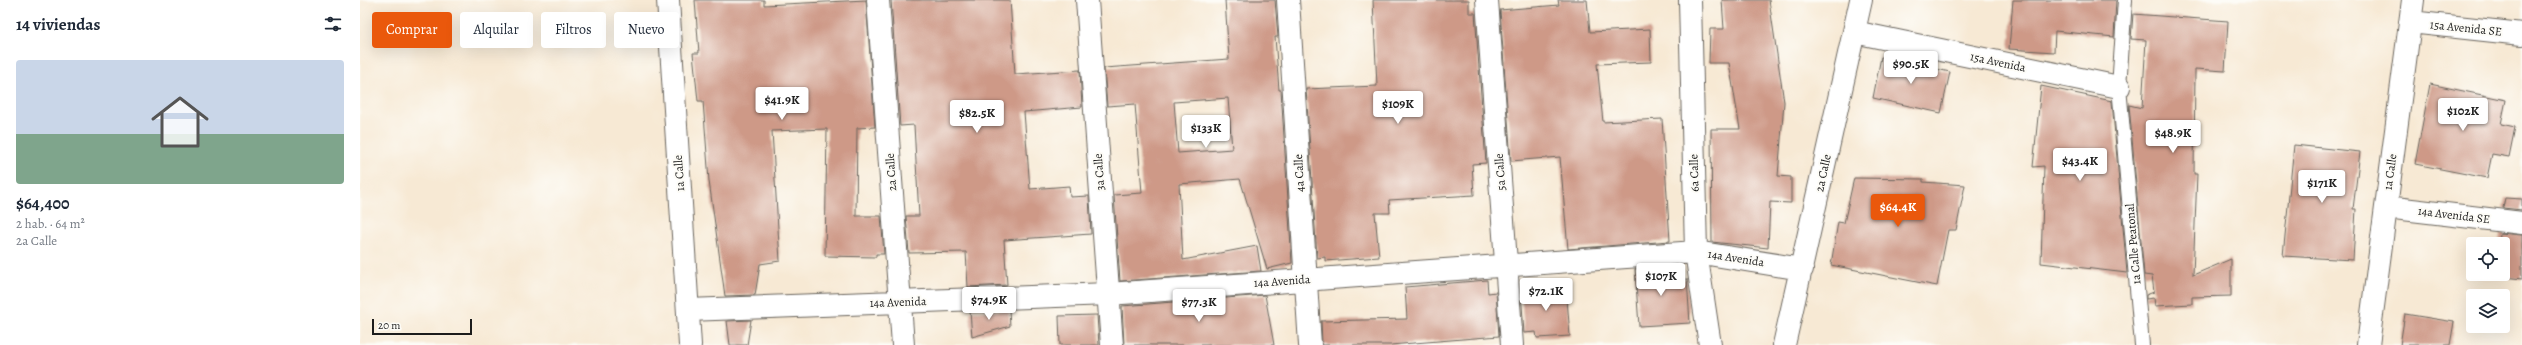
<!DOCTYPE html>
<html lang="es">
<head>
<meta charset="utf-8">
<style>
  :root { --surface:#fff; --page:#f2f2f3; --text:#1f2937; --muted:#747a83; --accent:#ea580c }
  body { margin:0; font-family:Alegreya,serif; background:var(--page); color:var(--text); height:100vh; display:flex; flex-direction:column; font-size:15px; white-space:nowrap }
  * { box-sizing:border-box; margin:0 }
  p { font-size:13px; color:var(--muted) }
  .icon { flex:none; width:22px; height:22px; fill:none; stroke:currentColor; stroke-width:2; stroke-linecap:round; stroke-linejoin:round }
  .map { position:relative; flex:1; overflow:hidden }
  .drawer { display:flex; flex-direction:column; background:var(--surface); width:360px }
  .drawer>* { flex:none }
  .guide { position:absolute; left:12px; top:12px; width:380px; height:36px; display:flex; gap:8px }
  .controls { position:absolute; left:2106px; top:237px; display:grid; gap:8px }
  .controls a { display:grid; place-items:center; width:44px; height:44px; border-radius:4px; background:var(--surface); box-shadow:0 4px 16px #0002; font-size:20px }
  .scale { position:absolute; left:12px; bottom:10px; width:100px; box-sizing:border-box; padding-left:4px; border:2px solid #1c1c1c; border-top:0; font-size:11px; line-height:14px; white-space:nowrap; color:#1c1c1c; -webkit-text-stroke:3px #fdfcf7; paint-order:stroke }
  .price { position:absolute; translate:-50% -34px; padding:0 9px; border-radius:4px; background:#fff; color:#222; font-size:13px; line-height:26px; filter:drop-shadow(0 1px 2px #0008) }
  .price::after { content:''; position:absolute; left:50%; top:24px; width:12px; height:9px; margin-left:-6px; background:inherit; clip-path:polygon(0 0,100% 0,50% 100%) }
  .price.current { background:var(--accent); color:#fff }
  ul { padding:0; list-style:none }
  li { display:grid; align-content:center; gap:8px; height:212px; padding:0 16px }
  li span { display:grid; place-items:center; height:124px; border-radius:4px; color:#555 }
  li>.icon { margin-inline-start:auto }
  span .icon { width:72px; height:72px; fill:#fffc; stroke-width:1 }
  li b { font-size:17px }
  h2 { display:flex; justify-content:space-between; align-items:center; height:48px; padding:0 16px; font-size:17px }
  .chip { padding:0 14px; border-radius:4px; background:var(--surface); box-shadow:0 4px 16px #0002; font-size:14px; line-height:36px }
  .chip.current { background:var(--accent); color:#fff }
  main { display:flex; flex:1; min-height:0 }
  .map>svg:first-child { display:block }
</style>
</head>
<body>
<main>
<section class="drawer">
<h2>14 viviendas<svg class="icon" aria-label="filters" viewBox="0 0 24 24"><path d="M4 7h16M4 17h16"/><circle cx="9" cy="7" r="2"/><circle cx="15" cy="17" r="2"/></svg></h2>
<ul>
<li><span style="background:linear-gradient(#c9d6e8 60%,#7fa58c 0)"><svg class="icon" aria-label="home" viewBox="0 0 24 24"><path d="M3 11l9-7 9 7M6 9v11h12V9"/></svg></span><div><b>$64,400</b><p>2 hab. · 64 m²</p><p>2a Calle</p></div></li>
</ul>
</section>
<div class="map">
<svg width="2162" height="345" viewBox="0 0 2162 345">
  <rect width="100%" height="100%" fill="#fdfcf7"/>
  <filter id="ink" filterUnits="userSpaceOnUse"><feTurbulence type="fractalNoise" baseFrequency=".025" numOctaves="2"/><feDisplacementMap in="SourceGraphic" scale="8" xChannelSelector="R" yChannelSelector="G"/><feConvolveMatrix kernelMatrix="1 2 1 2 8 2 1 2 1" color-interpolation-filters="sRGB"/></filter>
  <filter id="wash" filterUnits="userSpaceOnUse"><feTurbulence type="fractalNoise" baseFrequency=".012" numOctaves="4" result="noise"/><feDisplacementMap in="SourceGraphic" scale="16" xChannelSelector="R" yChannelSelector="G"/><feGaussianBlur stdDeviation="0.9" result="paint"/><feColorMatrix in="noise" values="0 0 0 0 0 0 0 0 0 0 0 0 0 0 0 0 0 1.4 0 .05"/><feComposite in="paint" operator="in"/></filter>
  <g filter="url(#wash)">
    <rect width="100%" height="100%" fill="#f7e9d4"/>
    <g id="blocks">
      <path fill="#ce9987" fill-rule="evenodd" d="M335 0H404V5L506 0 515 127 497 128 496 216H521L524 254H516V257L465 256 467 129 412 131 420 261 400 264 395 295 365 296 349 181 343 101H338L333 53H339Z
        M531 0H650L655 74 720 70 722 107 664 112 670 189 709 186 710 197 729 196 731 234 644 240 647 285 608 287 606 252 549 253 546 216H559L554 125 540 126Z
        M865 0H915L918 37H915L919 90H921L932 263 907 269 880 179 819 184 823 260 897 246 901 271 760 281 754 195 782 193 775 104 747 106 744 68 869 59ZM868 98 872 149 818 153 814 102Z
        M1013 0H1109V13H1115L1126 163 1112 164 1114 195 1029 200 1030 213H1015L1019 257 965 261V257L957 258 946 89 1017 86Z
        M1198 0H1227L1230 32 1290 29 1291 62 1237 64 1243 122 1302 119 1310 241 1208 249 1200 157 1151 161 1140 10 1199 5Z
        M1362 0H1409L1424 102 1418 176 1431 177V203L1410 202 1408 248 1352 242 1351 129H1380L1369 63H1349L1350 29H1364Z
        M1653 0H1756L1754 37 1695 31 1694 52 1649 49Z
        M1773 14 1868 21 1865 71 1835 69 1834 174H1837L1833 275 1871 259V296L1832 297V304L1795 306 1794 298 1786 299V295L1794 292 1792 276 1784 275 1769 105 1782 108 1786 40 1771 39Z
        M1521 57 1590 72 1581 113 1513 98Z
        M2070 84 2146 100 2141 124 2155 127 2149 157 2132 154 2127 178 2055 164Z
        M1681 86 1752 101 1767 273 1681 263 1684 166 1673 167Z
        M1934 145 2000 152 1993 209H1996L1993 260 1923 256Z
        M1494 178 1563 179V182L1605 185 1596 230H1588L1577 286 1471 265 1478 222 1484 223Z
        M2145 198 2162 199V210L2143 208Z
        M2140 233 2162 235V279L2135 276 2143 274V244H2139Z
        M1311 266 1312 280 1327 279 1330 323 1279 326 1275 269Z
        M1127 280 1128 293 1136 292 1139 336 1030 345H962L961 321 1047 319 1045 287Z
        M1206 287 1210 336 1177 338 1176 332 1164 333 1161 291Z
        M905 295 914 345H764L762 306Z
        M649 310 650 326 612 337 610 312Z
        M2045 314 2094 322 2090 345H2040Z
        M737 315 739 345H700L699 316Z
        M391 320 387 345H370L367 321Z"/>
    </g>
  </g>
  <g filter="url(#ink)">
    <use href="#blocks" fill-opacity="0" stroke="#69645c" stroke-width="1"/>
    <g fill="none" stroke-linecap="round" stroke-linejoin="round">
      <g stroke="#69645c" stroke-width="16">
        <path id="service" d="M1765 0 1759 87 1782 345"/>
      </g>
      <g stroke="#69645c" stroke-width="24">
        <path id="minor" d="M518 0 543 345
          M727 0 752 345
          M928 0 950 345
          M1127 0 1152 345
          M1330 0 1336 252 1350 345
          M2050 22 2162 34
          M1494 32 1759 87
          M2026 207 2162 223
          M328 310 748 294 1336 252 1442 269
          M1424 345 1501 0
          M2008 345 2053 0"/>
      </g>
      <g stroke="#69645c" stroke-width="24">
        <path id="tertiary" d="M308 0 330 345"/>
      </g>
      <use href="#service" stroke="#fff" stroke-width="14"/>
      <use href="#minor" stroke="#fff" stroke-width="22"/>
      <use href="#tertiary" stroke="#fff" stroke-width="22"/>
    </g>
  </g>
  <g text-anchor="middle" stroke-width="4" stroke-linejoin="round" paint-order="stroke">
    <g font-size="12" fill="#1c1c1c" stroke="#fdfcf7">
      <text transform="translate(2106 28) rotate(6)" y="4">15a Avenida SE</text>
      <text transform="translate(1638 62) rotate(12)" y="4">15a Avenida</text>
      <text transform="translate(531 172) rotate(-94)" y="4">2a Calle</text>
      <text transform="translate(739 172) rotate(-94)" y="4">3a Calle</text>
      <text transform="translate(1140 172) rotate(-94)" y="4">5a Calle</text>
      <text transform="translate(2030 172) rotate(-82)" y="4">1a Calle</text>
      <text transform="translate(319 173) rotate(-94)" y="4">1a Calle</text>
      <text transform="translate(939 173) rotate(-93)" y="4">4a Calle</text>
      <text transform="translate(1334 173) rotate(-92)" y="4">6a Calle</text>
      <text transform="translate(1463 173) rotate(-78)" y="4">2a Calle</text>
      <text transform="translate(2094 215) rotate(7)" y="4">14a Avenida SE</text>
      <text transform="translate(1773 244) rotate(-95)" y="4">1a Calle Peatonal</text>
      <text transform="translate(1376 258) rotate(9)" y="4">14a Avenida</text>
      <text transform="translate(922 281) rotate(-4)" y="4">14a Avenida</text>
      <text transform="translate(538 302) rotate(-2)" y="4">14a Avenida</text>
    </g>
  </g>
</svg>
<div class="controls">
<a><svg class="icon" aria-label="locate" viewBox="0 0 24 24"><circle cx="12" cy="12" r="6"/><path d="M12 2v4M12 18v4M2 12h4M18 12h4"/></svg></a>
<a><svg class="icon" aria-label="layers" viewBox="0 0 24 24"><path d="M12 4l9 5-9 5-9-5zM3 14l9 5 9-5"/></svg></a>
</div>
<div class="scale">20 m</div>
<b class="price" style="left:1551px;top:85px">$90.5K</b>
<b class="price" style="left:422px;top:121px">$41.9K</b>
<b class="price" style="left:1038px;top:125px">$109K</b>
<b class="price" style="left:2103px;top:132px">$102K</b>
<b class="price" style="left:617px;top:134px">$82.5K</b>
<b class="price" style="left:846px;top:149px">$133K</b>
<b class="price" style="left:1813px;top:154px">$48.9K</b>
<b class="price" style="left:1720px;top:182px">$43.4K</b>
<b class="price" style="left:1962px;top:204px">$171K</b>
<b class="price current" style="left:1538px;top:228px">$64.4K</b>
<b class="price" style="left:1301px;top:297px">$107K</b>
<b class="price" style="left:1186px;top:312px">$72.1K</b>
<b class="price" style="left:629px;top:321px">$74.9K</b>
<b class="price" style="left:839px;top:323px">$77.3K</b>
<div class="guide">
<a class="chip current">Comprar</a>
<a class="chip">Alquilar</a>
<a class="chip">Filtros</a>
<a class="chip">Nuevo</a>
</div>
</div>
</main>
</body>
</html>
